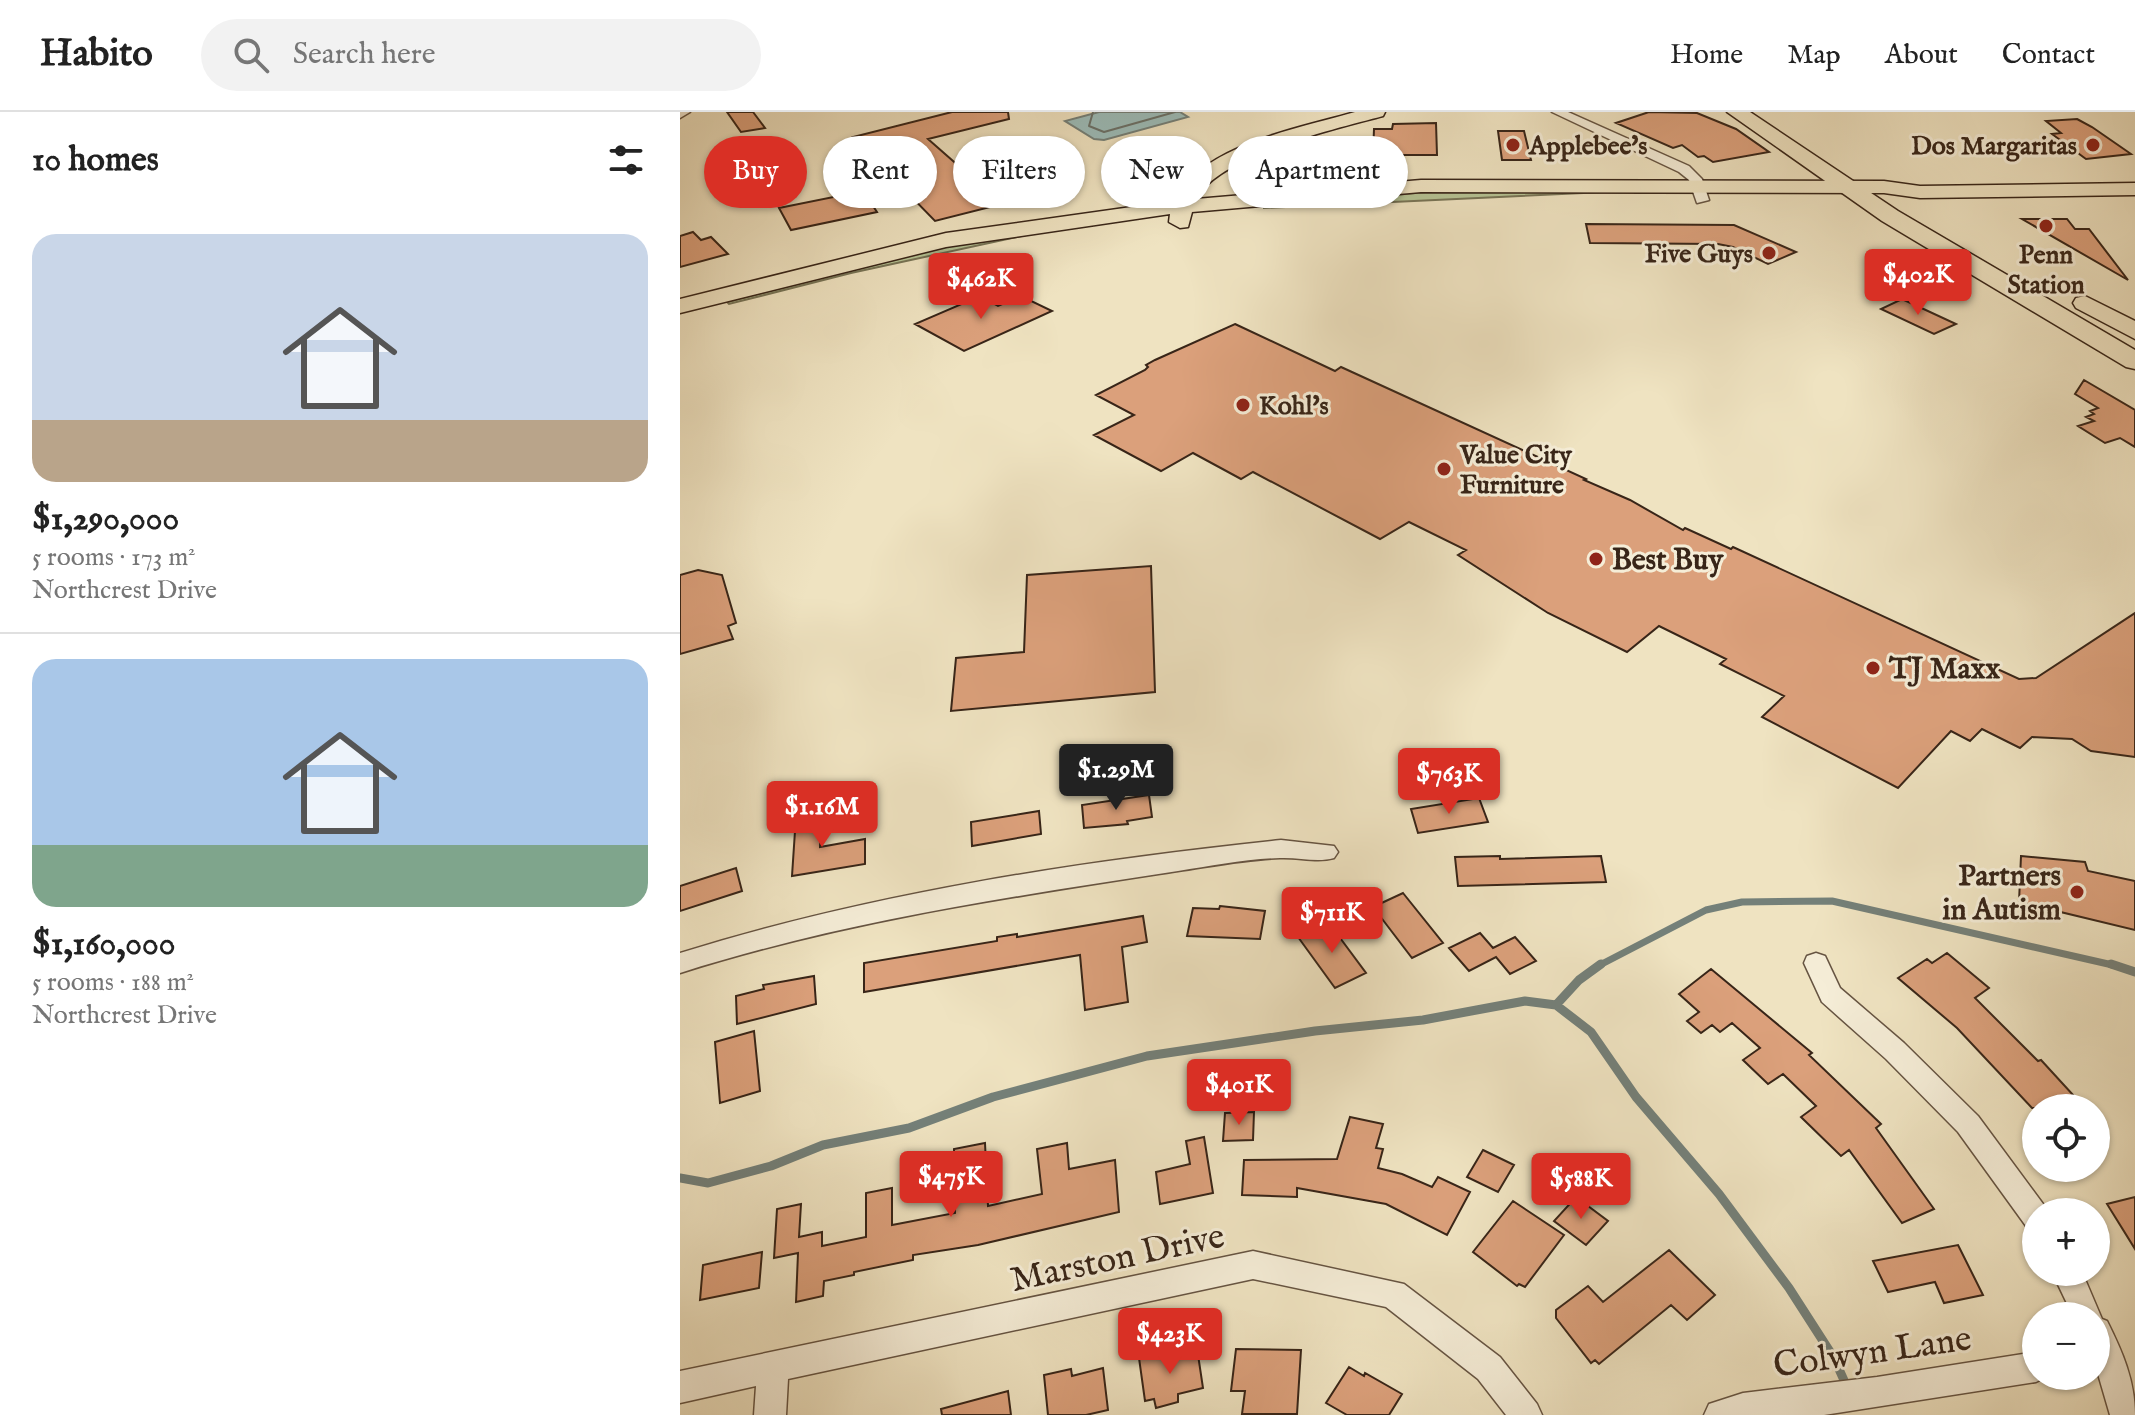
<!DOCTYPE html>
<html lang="en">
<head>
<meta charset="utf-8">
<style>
  :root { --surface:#fff; --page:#f2f2f2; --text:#222; --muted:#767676; --line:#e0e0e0; --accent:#d93025 }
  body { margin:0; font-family:"IM FELL English",serif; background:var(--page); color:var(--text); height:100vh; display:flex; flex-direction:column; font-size:30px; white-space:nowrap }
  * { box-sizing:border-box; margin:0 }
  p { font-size:26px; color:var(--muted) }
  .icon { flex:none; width:44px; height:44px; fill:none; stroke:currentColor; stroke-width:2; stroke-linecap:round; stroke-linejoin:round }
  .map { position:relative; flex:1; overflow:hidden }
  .drawer { display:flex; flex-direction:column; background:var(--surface); width:680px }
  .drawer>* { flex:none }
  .hud { position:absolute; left:24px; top:24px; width:760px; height:72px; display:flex; gap:16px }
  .controls { position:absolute; left:1342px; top:982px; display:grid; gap:16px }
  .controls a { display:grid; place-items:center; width:88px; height:88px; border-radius:50%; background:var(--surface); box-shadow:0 2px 6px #0004; font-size:40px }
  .price { position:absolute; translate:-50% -68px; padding:0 18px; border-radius:8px; background:var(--accent); color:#fff; font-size:26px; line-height:52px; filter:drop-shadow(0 2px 4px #0008) }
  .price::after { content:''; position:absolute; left:50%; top:48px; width:24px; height:18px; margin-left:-12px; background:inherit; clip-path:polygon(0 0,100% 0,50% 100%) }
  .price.on { background:#222; color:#fff }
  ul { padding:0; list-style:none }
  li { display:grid; align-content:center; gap:16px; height:424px; padding:0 32px }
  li+li { border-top:2px solid var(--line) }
  li span { display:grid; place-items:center; height:248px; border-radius:24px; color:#555 }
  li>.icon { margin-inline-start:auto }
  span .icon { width:144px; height:144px; fill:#fffc; stroke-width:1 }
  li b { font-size:34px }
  h2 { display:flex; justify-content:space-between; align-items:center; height:96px; padding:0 32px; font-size:34px }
  .tag { padding:0 28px; border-radius:36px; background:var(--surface); box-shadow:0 2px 6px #0004; font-size:28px; line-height:72px }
  .tag.on { background:var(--accent); color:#fff }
  header { display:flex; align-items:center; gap:48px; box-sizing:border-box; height:112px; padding:0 40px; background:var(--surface); border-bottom:2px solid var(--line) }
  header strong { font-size:38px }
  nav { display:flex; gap:44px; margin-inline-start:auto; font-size:28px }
  .search { width:560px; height:72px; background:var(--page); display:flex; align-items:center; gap:20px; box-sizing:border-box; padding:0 28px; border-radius:44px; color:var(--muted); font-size:30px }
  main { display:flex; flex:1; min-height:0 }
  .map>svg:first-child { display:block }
</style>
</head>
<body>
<header>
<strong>Habito</strong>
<div class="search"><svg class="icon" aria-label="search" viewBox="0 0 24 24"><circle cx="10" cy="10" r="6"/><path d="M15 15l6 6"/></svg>Search here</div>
<nav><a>Home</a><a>Map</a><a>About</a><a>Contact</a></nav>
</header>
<main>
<section class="drawer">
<h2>10 homes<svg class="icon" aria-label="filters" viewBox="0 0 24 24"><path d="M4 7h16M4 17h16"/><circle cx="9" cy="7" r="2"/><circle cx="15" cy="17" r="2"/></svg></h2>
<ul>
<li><span style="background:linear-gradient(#c9d6e8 75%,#b9a48a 0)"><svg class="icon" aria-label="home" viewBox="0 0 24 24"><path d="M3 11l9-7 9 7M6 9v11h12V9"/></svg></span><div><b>$1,290,000</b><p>5 rooms · 173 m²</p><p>Northcrest Drive</p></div></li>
<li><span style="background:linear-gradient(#a9c7e8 75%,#7fa58c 0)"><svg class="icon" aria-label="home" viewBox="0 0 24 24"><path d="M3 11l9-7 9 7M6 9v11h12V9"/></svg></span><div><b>$1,160,000</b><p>5 rooms · 188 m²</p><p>Northcrest Drive</p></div></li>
</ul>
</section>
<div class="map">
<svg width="1455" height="1303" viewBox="0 0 1455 1303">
  <rect width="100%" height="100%" fill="#efe3c1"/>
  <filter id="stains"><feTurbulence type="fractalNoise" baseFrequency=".0025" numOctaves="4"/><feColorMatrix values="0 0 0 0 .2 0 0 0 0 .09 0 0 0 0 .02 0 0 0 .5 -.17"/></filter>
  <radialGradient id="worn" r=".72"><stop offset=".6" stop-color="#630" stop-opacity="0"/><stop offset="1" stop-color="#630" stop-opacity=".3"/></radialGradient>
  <path fill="#b6c495" stroke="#777456" stroke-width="2" d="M755 79 925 80 583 96Z
    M355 121 171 161 49 192 47 190 263 135Z"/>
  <path fill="#9cbdba" stroke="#748079" stroke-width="2" d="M419 0H500L508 5 424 28 414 27 385 9Z"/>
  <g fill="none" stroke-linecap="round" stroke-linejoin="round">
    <path stroke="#6a7169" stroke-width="2" d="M413 0 409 14 424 20 495 0"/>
    <path stroke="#748079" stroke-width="7" d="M918 854 1026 798 1062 790 1152 789 1437 854"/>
    <path stroke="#748079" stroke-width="9" d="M1431 852 1455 860
      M876 893 899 868 921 852
      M0 1066 28 1071 91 1054 143 1033 229 1016 313 985 467 944 635 919 743 908 845 889 876 893 911 920 956 985 1039 1082 1109 1176 1154 1246 1167 1275"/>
  </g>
  <path fill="#dba07b" stroke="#382518" stroke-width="2" d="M47 0H73L85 16 61 20Z
    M272 0H328L329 7 248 27 322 92 255 109 173 25Z
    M969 0 1017 1 1056 17 1089 40 1033 50 1024 44 1018 45 1002 33 993 36 936 11Z
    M1397 7 1412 15 1451 42 1406 47 1372 22 1381 21 1366 9Z
    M756 11 757 43H693L694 17H712L713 12Z
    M818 19H844L851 48H822Z
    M183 79 197 100 111 118 99 96Z
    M1342 107H1387L1395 117H1409L1448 168Z
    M906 112 1054 113 1116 140 1088 152 1053 135 1038 132 910 131Z
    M13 120 21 128 31 125 48 142 0 155V124Z
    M300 184 318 194 341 184 372 199 284 239 235 212Z
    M1222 187 1276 212 1254 222 1201 197Z
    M555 212 655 259 661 255 906 367 904 368 950 388 1003 418 1005 416 1051 437 1053 435 1339 567 1356 566 1455 501V645L1411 639 1392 627 1352 625 1340 636 1302 617 1290 629 1271 619 1218 676 1082 605 1104 584 1040 552 1046 547 979 514 947 540 868 501 778 443 786 438 729 410 700 427 573 360 561 367 513 341 481 359 414 323 454 303 416 283 465 258 468 255 466 253 475 248Z
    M1404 268 1455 298V335L1440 326 1425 331 1398 314 1414 309 1406 305 1414 302 1410 299 1418 296 1395 282Z
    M471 454 475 580 271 599 276 546 344 540 347 463Z
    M18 458 42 463 56 511 48 514 53 527 0 542V463Z
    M469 683 472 705 447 709 448 712 404 716 402 693Z
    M799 686 808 710 738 721 731 697Z
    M141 699 140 735 185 727V752L112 764 116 704Z
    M359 699 361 722 292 734 291 710Z
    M820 744V747L921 744 926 770 778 774 775 745Z
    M1341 744 1405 750 1408 759 1455 769V818L1339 790Z
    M56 756 62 779 0 799V774Z
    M723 781 763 831 732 846 693 795Z
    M540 794 585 799 580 827 507 824 513 796 539 797Z
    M463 804 467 830 442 835 448 890 405 898 400 843 184 880V851L317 829V825L337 822V825Z
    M649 811 686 861 655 876 618 825Z
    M800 821 813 836 835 825 856 849 830 862 816 845 789 859 769 836Z
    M1267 841 1309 876 1295 886 1358 949 1361 948 1405 996H1352L1277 916 1218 866 1247 847 1252 851Z
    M1031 857 1132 941 1129 943 1201 1012 1196 1016 1254 1097 1222 1111 1169 1038 1161 1044 1121 1005 1136 994 1103 962 1088 972 1063 948 1080 936 1052 911 1040 920 1032 913 1021 921 1007 909 1019 900 999 882Z
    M134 864 136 892 57 912 56 884 84 877 83 873Z
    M74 919 80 979 40 991 35 930Z
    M574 1000 573 1028 543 1029 545 1001Z
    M670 1005 703 1012 696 1036 703 1037 698 1056 722 1062 752 1075 758 1065 790 1080 767 1123 706 1092 617 1076V1085L562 1083 564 1048 657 1047Z
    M524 1025 533 1081 480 1092 476 1060 510 1052 506 1029Z
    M305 1031 308 1094 362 1082 357 1037 387 1031 389 1057 435 1048 439 1100 298 1133 233 1143V1148L174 1160V1163L144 1169 143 1184 116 1190 118 1141 94 1146 97 1097 121 1092 119 1125 142 1120V1134L186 1125V1081L212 1076V1113L275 1101 274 1037Z
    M803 1038 834 1053 818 1080 787 1065Z
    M896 1085 928 1109 906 1133 874 1109Z
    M1455 1085V1137L1427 1092Z
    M833 1089 884 1123 845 1175 839 1172 837 1174 793 1140Z
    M1278 1133 1303 1183 1264 1191 1255 1170 1208 1180 1193 1149Z
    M989 1138 1035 1183 1007 1208 991 1193 919 1252 915 1248 911 1251 876 1206V1198L908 1174 923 1190Z
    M82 1140 79 1176 20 1188 23 1153Z
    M517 1236 523 1276 498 1282V1290L476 1296 474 1287 465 1289 459 1246Z
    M556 1237 621 1238 617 1302H562L565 1279H551Z
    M669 1255 684 1264 685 1261 722 1282 709 1303H667L646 1291Z
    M423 1256 428 1298 406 1303H368L364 1263 391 1257 392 1264Z
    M328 1279 331 1303H262L261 1297Z"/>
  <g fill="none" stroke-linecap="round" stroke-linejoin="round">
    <g stroke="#665442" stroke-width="3">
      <path id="minor" d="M0 0H10L0 6Z
        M872 0H888L1009 54 1022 67 1029 88 1017 91 1009 68 999 60Z
        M601 728 654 734 658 740 654 746C637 751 618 745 600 746 566 747 532 754 498 759 329 785 163 809 0 861V841C192 781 400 749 601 728Z
        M1136 841 1145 844 1160 876 1224 931 1298 1004 1366 1096 1368 1100H1356V1118L1346 1114 1278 1020 1206 947 1142 890 1124 851 1127 844Z
        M573 1139 724 1172 820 1245 857 1292 862 1303H826L798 1267 706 1195 573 1167 108 1267 106 1303H74L76 1274 0 1291V1259Z
        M1372 1160H1402L1422 1207 1427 1209C1442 1239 1455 1268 1455 1303H1430L1416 1255V1204H1393Z
        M1356 1240V1264H1368L1356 1270 1144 1303H1024L1029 1292 1063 1281 1197 1265Z"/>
    </g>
    <g stroke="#382518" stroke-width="3">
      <path id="primary" d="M675 0H705L703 4C656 17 539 43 516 87L741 68 1204 69 1240 74 1455 71V83L1240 86 1204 81 741 80 512 100 508 115 500 116 489 110 490 102 266 135 0 201V187L266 121 494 89C522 33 620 16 675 0Z"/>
    </g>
    <g stroke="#382518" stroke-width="3">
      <path id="trunk" d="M1047 0H1070L1218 99 1455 238V257L1446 255 1202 109Z
        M1405 184 1455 209V227L1396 196 1393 191 1396 186Z"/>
    </g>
    <use href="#minor" fill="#f5edd7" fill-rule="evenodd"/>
    <use href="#primary" fill="#efe3c1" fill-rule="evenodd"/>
    <use href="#trunk" fill="#efe3c1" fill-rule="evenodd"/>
  </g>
  <g fill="#8f2418" stroke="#f5edd7" stroke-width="3">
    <circle cx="833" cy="33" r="8"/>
    <circle cx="1413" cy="33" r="8"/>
    <circle cx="1366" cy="114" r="8"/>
    <circle cx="1089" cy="141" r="8"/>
    <circle cx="563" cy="293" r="8"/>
    <circle cx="764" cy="357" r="8"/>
    <circle cx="916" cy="447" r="8"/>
    <circle cx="1193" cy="556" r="8"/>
    <circle cx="1397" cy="780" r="8"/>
  </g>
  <g text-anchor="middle" stroke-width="6" stroke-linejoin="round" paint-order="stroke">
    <g font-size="26" font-weight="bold" fill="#382518" stroke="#f5edd7" text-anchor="start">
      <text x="849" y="42">Applebee's</text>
      <text x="1397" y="42" text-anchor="end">Dos Margaritas</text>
      <text x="1073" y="150" text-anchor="end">Five Guys</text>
      <text x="1366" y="151" text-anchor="middle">Penn<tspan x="1366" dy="30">Station</tspan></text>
      <text x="579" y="302">Kohl's</text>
      <text x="780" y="351">Value City<tspan x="780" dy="30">Furniture</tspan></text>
    </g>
    <g font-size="30" font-weight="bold" fill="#382518" stroke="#f5edd7" text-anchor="start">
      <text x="932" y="457">Best Buy</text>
      <text x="1209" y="566">TJ Maxx</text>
      <text x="1381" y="773" text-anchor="end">Partners<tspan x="1381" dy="34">in Autism</tspan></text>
    </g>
    <g font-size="36" fill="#382518" stroke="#f5edd7">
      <text transform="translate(437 1144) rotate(-12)" y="13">Marston Drive</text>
      <text transform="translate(1192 1238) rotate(-8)" y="13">Colwyn Lane</text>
    </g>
  </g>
  <rect width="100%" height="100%" filter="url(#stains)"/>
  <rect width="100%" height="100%" fill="url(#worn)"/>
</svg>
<div class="controls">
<a><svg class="icon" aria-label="locate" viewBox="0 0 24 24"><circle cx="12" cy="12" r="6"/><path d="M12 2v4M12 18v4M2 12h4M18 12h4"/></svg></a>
<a>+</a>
<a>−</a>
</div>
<b class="price" style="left:1238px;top:205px">$402K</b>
<b class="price" style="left:301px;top:209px">$462K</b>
<b class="price on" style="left:436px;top:700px">$1.29M</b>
<b class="price" style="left:769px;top:704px">$763K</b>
<b class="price" style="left:142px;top:737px">$1.16M</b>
<b class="price" style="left:652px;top:843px">$711K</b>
<b class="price" style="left:559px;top:1015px">$401K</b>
<b class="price" style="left:271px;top:1107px">$475K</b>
<b class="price" style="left:901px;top:1109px">$588K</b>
<b class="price" style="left:490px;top:1264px">$423K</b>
<div class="hud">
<a class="tag on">Buy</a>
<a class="tag">Rent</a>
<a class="tag">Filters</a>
<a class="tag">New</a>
<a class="tag">Apartment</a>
</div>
</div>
</main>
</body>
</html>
